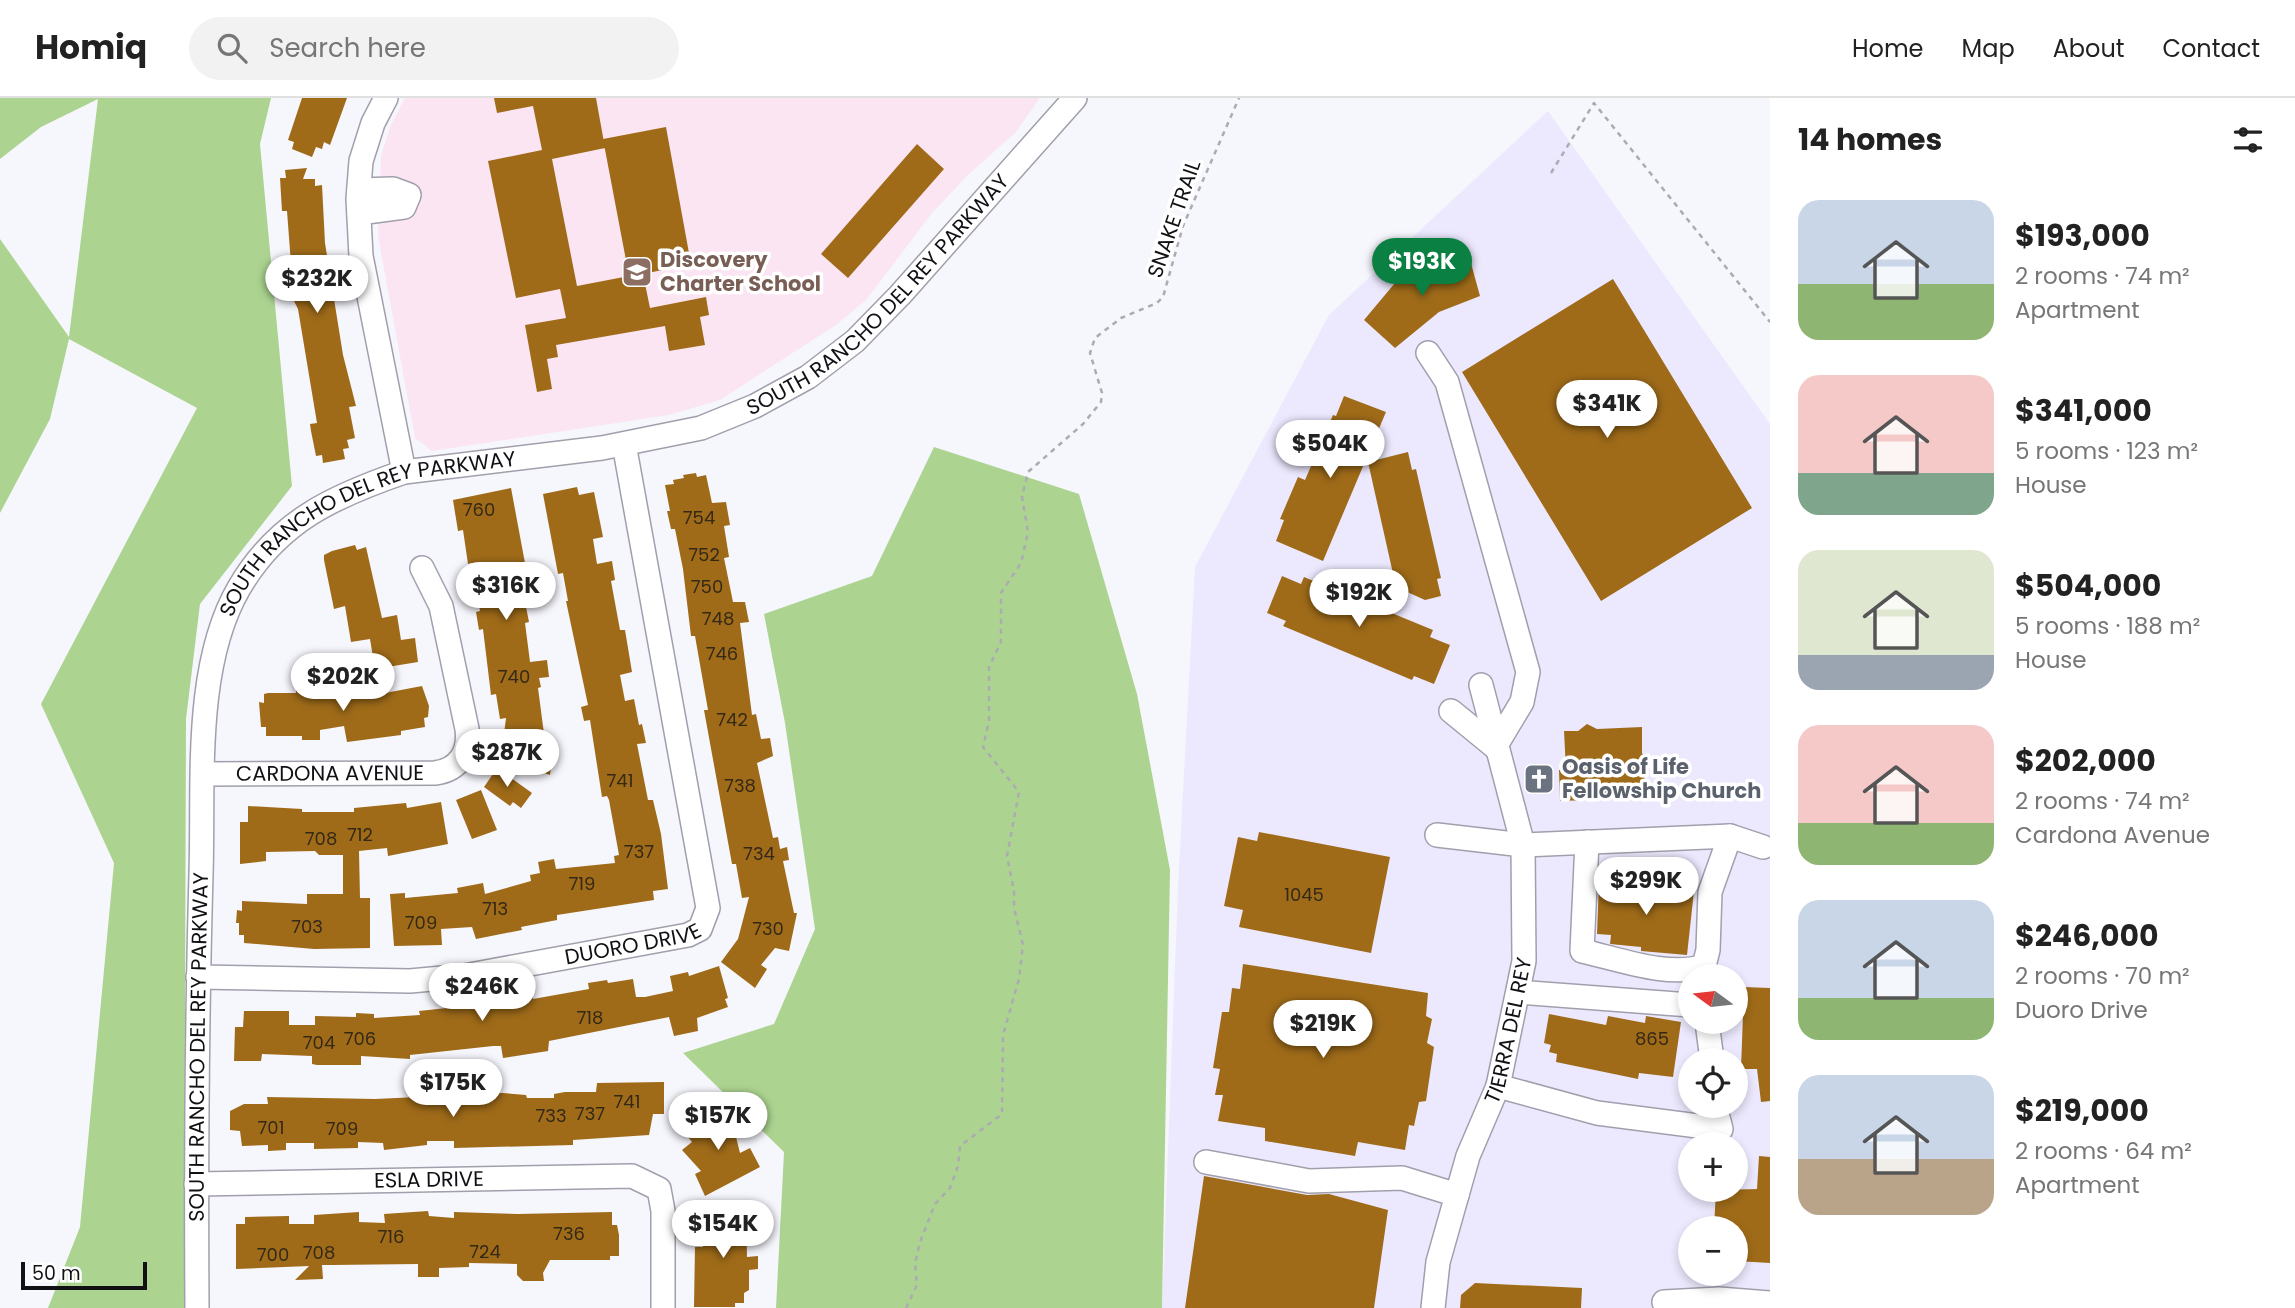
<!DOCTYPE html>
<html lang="en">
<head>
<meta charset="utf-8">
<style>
  :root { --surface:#fff; --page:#f2f2f2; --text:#222; --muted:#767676; --line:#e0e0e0; --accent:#0b8043 }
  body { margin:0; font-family:Poppins,sans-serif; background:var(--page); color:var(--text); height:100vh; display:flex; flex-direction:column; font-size:26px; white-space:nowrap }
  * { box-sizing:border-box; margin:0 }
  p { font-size:23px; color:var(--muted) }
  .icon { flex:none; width:38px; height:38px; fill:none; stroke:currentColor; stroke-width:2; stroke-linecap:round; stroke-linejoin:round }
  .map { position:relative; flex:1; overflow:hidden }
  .side { display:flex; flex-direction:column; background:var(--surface); width:525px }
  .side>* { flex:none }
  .needle { width:46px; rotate:285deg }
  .controls { position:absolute; left:1678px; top:866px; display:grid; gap:14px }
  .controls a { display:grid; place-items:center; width:70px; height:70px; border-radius:50%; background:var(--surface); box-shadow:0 4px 10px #0003; font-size:35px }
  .scale { position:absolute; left:21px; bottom:18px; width:126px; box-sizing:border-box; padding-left:7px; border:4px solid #111115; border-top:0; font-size:19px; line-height:24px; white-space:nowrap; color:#111115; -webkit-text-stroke:5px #fff; paint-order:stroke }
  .price { position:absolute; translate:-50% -60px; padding:0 16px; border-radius:24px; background:#fff; color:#222; font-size:23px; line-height:46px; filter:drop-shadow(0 2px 4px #0008) }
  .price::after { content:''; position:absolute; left:50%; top:42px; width:21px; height:16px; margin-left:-10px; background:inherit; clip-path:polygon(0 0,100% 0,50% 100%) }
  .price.active { background:var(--accent); color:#fff }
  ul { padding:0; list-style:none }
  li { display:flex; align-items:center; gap:21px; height:175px; padding:0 28px }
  li span { display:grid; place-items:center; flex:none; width:196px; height:140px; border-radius:21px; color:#555 }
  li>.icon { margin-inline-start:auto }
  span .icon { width:84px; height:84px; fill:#fffc; stroke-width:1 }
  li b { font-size:30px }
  h2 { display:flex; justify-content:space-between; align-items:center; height:84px; padding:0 28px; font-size:30px }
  header { display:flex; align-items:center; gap:42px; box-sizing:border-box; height:98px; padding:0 35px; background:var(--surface); border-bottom:2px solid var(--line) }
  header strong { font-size:33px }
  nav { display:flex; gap:38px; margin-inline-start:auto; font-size:24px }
  .search { width:490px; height:63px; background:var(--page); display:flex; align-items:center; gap:18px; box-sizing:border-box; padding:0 24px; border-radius:38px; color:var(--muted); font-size:26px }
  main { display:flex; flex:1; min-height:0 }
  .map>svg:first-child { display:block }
</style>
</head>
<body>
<header>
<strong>Homiq</strong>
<div class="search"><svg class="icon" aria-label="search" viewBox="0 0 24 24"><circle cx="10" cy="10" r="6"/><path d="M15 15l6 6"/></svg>Search here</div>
<nav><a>Home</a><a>Map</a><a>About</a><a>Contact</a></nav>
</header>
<main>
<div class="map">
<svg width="1770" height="1210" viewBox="0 0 1770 1210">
  <rect width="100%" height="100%" fill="#f6f6fd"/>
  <path fill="#ece9fe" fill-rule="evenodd" d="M1548 13 1770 326V1210H1162L1178 789 1195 469 1329 217ZM1690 878H1736V924H1690ZM1690 962H1736V1008H1690ZM1690 1046H1736V1092H1690ZM1690 1130H1736V1176H1690Z"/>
  <path fill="#fbe5f3" d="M405 0H1040L1016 34 967 78 932 115 867 201 836 227 720 302 669 317 432 353 415 340 378 138 381 58 391 27Z"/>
  <path fill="#acd490" d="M0 0H271L260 46 292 388 200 506 186 621 184 1210H48L80 1129 114 765 41 606 197 310 69 241 50 321 0 415V141L69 239 98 1 41 29 0 61Z
    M934 349 1079 396 1137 596 1170 772 1162 1210H776L784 1054 683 955 774 926 815 831 785 625 764 516 872 478Z"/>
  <path fill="#9f6b19" d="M302 0H347L330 47 324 44 322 51 316 49 312 59 292 51 294 44 288 42Z
    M494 0H596L605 50 552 61 577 188 629 178 603 41 666 29 691 166 643 176 650 210 706 199 709 217 700 219 705 247 669 253 665 228 556 247 558 259 547 261 552 291 537 294 525 227 566 220 560 191 516 200 488 63 542 52 533 8 497 15Z
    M917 46 944 71 848 180 821 156Z
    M307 70 303 81H315V88L322 87 325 145 343 257 356 308 349 309 355 340 347 342 349 350 343 351 345 361 323 365 322 357 316 358 311 333 310 326 317 325 298 211 290 195 284 196 281 182 292 179 287 113H282L280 80H286L285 72Z
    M1469 158 1480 198 1439 214 1395 250 1364 222 1405 173Z
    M1613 181 1752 410 1601 503 1462 274Z
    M1344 298 1386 314 1323 463 1276 443 1284 422 1280 421 1298 379 1305 382 1333 317 1336 318Z
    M1408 354 1412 372 1416 371 1441 480 1437 481 1441 498 1425 502 1396 489 1368 364Z
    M696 375 697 379 706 377 712 405 726 404 730 427 724 428 729 459 724 460 733 504H745L749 524 740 525 752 617 756 616 761 641 770 640 773 658 757 665 773 740 778 739 780 751 787 749 789 762 783 763 794 815H797L789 853 775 850 761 867 767 871 755 890 721 864 738 841 749 799 742 800 736 766H732L704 612H708L695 538H691L683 471 675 431H671L667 413H670L665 387 674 386 673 382 684 380 683 377Z
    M577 389 579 397 594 394 603 439 593 441 597 466 612 463 615 482 611 483 620 532H625L632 574 620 577 625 603 634 601 639 627 642 626 646 645 637 646 648 702H653L661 736 668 791 653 793 654 802 557 817V822L521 829 522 832 476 841 472 829 441 831 442 847 394 848 390 796 405 795V800L458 795 457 790 483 785 485 796 531 783 530 777 540 775 538 764 554 761 556 771 615 765 614 758 619 757 609 702 607 698 602 699 590 622 584 623 581 609 588 607 566 503H568L563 475 558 476 543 396Z
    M511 390 533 508 526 509 529 524 525 525 530 564 547 562 549 579 539 580 541 589 538 590 546 651 553 652 550 677 501 660 506 620 500 621 496 596 491 597 483 531 479 532 476 514 480 513 472 465 468 466 463 432 458 433 453 402Z
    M355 447 357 452 366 449 382 520 397 517 401 542 415 540 418 564 375 571 370 541 351 544 345 508 334 511 324 462V457L332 453Z
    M1282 478 1301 486 1304 479 1433 532 1430 539 1450 547 1434 586 1414 578 1412 582 1283 528 1286 523 1267 515Z
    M422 588 429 608 428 619 424 620 425 629 401 633V637L347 644 344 628 320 632V642H302V638H266V629H261L259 604 264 605V596L268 595H296V589H316V598L358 592 359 600Z
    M1587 626 1597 631 1642 629V655L1648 664 1644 668 1645 700 1560 703 1559 672H1566L1564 633H1578Z
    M497 670 532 695 521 710 513 704 510 708 484 689Z
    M481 692 497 732 472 741 456 702Z
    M441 704 448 746 388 758 387 750 359 753 360 800H370V850L314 851 244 845V837H239V825H236L237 812 242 813V803L307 806V796H343V757H319L315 753 266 754V763L240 766V724H248V708L302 711V714H354V710L406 705 407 710Z
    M1259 734 1390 759 1371 855 1239 829 1243 812 1224 808 1238 739 1257 743Z
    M1599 783 1694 793 1687 857 1641 853V849L1610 846 1611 837 1597 836Z
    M1243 866 1428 895 1426 918 1432 921 1427 945 1434 949 1426 1003 1419 1004 1414 1028 1409 1027 1405 1052 1358 1044 1355 1058 1265 1043V1030L1218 1023 1223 997H1215L1220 971 1213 970 1222 914H1229L1232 890 1240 891Z
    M719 868 728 900 725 901 728 909 697 920 698 933 674 938 669 919 549 943 548 953 503 960 501 948H493L410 957V961L361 958V967H317L312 966V958L262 956 261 963H234L235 929H243L244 913H289V927H315V918L356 919V915L374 916V920L420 917 419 913 475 907 476 910 515 903 514 900 532 897 533 901 589 891 588 885 607 882 608 885 633 881 636 899H645L673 893 670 878 688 874 689 878Z
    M1744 889 1770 890V1003L1761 1004 1757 971H1741Z
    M1549 916 1606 927 1608 918 1645 925 1646 918 1681 924 1673 979 1639 975 1638 981 1556 964 1557 956 1549 954 1551 947 1544 945Z
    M664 984V1016H653L649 1037 573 1042V1047L454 1050V1043H427V1047L384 1052 383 1045 358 1044V1050L314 1051V1045H286V1052L268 1053V1047L242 1048 240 1033 230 1032V1013L244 1006H268L267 999 375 1001 503 995 526 997 527 1000H554V996L565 994H596L597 985Z
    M705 1004 718 1020 726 1014 735 1026 729 1031 736 1039 740 1055 750 1050 760 1069 705 1098 695 1076 701 1073 682 1052 692 1044 688 1039 703 1027 693 1015Z
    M1759 1058 1770 1059V1165L1736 1163V1130H1714L1716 1092 1757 1091Z
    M1204 1078 1307 1097 1329 1096 1388 1112 1374 1210H1185Z
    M738 1110V1114H746L747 1159 758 1158V1171L749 1172V1192L744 1195V1205H735V1209H694L695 1149H703L702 1111Z
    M428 1113 429 1118 454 1120V1114L518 1116 612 1114V1127H617L619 1137V1158H610V1162H550L543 1175 544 1183H523L517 1177V1166L469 1165V1169L439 1170V1179H418V1166L332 1167H322L323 1181 295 1182 309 1168 236 1171V1126H245V1119L289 1118V1126H314V1117L359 1114V1124L385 1125 384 1116Z
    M1475 1185 1582 1190 1581 1210H1460L1461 1197Z"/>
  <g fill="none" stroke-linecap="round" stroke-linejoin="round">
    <g stroke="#a19fac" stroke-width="26">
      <g id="minor">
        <path d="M386 0 373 25 361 63 358 101 361 158 404 374"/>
        <path d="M359 92 393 91 409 97 404 109 359 115"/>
        <path d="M1428 255 1447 284 1528 574 1522 604 1495 649"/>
        <path d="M1451 613 1495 649"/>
        <path id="s1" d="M204 676 435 675C459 672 470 654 467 631L441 508 422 470"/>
        <path d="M1437 737 1523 747 1730 738 1763 749"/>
        <path d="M1587 744 1582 853C1619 861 1668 880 1704 868L1708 852 1710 794 1730 738"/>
        <path id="s2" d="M198 879 410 883 464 878 688 837 700 831 708 810 624 346"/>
        <path d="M1518 894 1690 907"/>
        <path d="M1707 924 1712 962"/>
        <path d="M1498 988 1597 1015 1721 1031 1715 1008"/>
        <path d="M1206 1064 1309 1083 1402 1080 1457 1097"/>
        <path id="s3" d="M196 1086 632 1078 659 1091 663 1113V1210"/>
        <path d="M1664 1204 1719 1201 1770 1205"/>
        <path id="s4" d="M197 1210C196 1065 197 920 201 776 204 686 193 569 239 490 278 423 334 398 404 374L602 350 701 330 755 308 808 279 855 243 900 197 1075 0"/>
        <path id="s5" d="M1433 1210 1438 1164 1468 1058 1498 988 1524 863 1523 747 1481 587"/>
      </g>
    </g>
    <path stroke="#ababb1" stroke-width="2.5" stroke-dasharray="5 5" stroke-linecap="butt" d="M1551 75 1594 5 1770 224
      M906 1210 917 1187 915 1166 920 1144 935 1106 950 1090 958 1068 960 1048 1002 1016 1003 937 1019 881 1023 847 1014 810V793L1007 758 1019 694 983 649 989 623V569L1001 544V495L1021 465 1028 434 1022 399 1028 374 1083 326 1101 304 1102 295 1090 255 1095 240 1121 220 1157 205 1163 199 1183 128 1239 0"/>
    <use href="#minor" stroke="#fff" stroke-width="23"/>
  </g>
  <defs>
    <g id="school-square" transform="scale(1.575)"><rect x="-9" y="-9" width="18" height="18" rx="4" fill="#8d6e63" stroke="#fff"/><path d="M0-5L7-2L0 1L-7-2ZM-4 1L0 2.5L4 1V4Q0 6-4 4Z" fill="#fff"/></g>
    <g id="church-square" transform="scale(1.575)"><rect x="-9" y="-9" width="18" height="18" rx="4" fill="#6b7280" stroke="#fff"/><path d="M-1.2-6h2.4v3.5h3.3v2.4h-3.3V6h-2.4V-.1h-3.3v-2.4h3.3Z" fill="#fff"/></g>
  </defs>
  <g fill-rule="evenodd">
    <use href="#school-square" x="637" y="174"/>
    <use href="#church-square" x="1539" y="681"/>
  </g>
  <g text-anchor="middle" stroke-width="7" stroke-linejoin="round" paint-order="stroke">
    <g font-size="18" fill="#342816">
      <text x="479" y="418">760</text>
      <text x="699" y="426">754</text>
      <text x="704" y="463">752</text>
      <text x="707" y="495">750</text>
      <text x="718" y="527">748</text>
      <text x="722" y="562">746</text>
      <text x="514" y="585">740</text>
      <text x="732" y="628">742</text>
      <text x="620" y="689">741</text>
      <text x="740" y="694">738</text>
      <text x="360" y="743">712</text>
      <text x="321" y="747">708</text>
      <text x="639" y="760">737</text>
      <text x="759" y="762">734</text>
      <text x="582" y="792">719</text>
      <text x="1304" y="803">1045</text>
      <text x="495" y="817">713</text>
      <text x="421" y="831">709</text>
      <text x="307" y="835">703</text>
      <text x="768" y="837">730</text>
      <text x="590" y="926">718</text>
      <text x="360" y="947">706</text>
      <text x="1652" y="947">865</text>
      <text x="319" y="951">704</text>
      <text x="627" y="1010">741</text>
      <text x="590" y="1022">737</text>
      <text x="551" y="1024">733</text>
      <text x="271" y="1036">701</text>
      <text x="342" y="1037">709</text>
      <text x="569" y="1142">736</text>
      <text x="391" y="1145">716</text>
      <text x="485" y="1160">724</text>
      <text x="319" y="1161">708</text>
      <text x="273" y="1163">700</text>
    </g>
    <g font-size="21" fill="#111115" stroke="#fff">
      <text transform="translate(1174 121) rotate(-71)" y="7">SNAKE TRAIL</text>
      <text dy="7" stroke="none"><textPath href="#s4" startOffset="1458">SOUTH RANCHO DEL REY PARKWAY</textPath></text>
      <text dy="7" stroke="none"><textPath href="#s4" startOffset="870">SOUTH RANCHO DEL REY PARKWAY</textPath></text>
      <text dy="7" stroke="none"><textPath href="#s1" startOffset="126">CARDONA AVENUE</textPath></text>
      <text dy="7" stroke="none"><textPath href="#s2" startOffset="438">DUORO DRIVE</textPath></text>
      <text dy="7" stroke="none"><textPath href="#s5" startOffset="289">TIERRA DEL REY</textPath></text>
      <text dy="7" stroke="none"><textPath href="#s4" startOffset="261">SOUTH RANCHO DEL REY PARKWAY</textPath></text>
      <text dy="7" stroke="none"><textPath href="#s3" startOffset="233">ESLA DRIVE</textPath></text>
    </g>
    <g font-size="21" font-weight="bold" fill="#785e54" stroke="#fff" text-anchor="start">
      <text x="660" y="169">Discovery<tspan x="660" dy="24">Charter School</tspan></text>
    </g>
    <g font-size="21" font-weight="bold" fill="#5b616d" stroke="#fff" text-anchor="start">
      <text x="1562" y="676">Oasis of Life<tspan x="1562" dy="24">Fellowship Church</tspan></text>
    </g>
  </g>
</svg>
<div class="controls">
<a><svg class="needle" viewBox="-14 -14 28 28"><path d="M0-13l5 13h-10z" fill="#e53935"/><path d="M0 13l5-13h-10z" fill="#767676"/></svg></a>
<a><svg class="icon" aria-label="locate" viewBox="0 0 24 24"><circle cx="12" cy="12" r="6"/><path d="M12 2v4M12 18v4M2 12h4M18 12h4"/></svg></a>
<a>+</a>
<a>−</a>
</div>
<div class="scale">50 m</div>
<b class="price active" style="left:1422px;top:200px">$193K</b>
<b class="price" style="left:317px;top:217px">$232K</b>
<b class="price" style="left:1607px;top:342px">$341K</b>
<b class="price" style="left:1330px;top:382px">$504K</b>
<b class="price" style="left:506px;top:524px">$316K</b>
<b class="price" style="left:1359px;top:531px">$192K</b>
<b class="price" style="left:343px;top:615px">$202K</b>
<b class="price" style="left:507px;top:691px">$287K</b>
<b class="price" style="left:1646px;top:819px">$299K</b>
<b class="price" style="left:482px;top:925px">$246K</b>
<b class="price" style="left:1323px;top:962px">$219K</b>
<b class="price" style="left:453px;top:1021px">$175K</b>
<b class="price" style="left:718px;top:1054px">$157K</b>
<b class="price" style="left:723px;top:1162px">$154K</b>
</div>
<section class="side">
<h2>14 homes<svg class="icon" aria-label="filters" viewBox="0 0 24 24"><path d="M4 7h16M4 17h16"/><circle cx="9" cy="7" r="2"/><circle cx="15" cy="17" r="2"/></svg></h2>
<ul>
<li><span style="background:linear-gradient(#c9d6e8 60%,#8fb573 0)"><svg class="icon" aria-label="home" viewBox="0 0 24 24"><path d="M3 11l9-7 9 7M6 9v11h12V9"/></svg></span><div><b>$193,000</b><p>2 rooms · 74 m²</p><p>Apartment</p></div></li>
<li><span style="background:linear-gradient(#f6c9c9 70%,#7fa58c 0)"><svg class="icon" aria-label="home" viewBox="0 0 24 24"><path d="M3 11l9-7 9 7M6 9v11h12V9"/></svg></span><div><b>$341,000</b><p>5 rooms · 123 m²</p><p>House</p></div></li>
<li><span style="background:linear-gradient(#dfe7d0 75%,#9aa5b1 0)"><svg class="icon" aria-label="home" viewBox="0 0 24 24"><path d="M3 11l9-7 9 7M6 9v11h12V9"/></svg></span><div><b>$504,000</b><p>5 rooms · 188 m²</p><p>House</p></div></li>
<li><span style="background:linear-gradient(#f6c9c9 70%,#8fb573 0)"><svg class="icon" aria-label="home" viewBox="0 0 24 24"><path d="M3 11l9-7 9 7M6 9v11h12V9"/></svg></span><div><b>$202,000</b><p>2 rooms · 74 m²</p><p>Cardona Avenue</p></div></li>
<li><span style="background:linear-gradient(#c9d6e8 70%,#8fb573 0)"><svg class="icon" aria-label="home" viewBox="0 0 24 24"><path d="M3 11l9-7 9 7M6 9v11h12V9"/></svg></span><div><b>$246,000</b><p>2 rooms · 70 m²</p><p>Duoro Drive</p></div></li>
<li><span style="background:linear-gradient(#c9d6e8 60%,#b9a48a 0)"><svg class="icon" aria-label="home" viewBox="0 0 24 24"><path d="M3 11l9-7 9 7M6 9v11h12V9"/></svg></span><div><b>$219,000</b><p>2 rooms · 64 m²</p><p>Apartment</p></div></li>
</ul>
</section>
</main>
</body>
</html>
